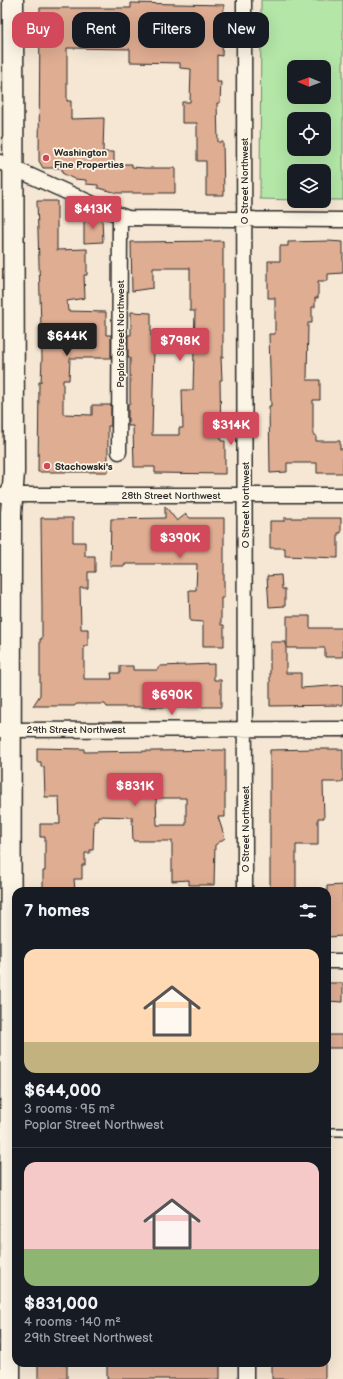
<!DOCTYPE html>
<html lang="en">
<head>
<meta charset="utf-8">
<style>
  :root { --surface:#171b24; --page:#20242c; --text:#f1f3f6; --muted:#9ea1a6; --line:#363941; --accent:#d1495b }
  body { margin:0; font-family:"Balsamiq Sans",sans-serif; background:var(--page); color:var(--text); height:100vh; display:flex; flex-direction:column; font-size:15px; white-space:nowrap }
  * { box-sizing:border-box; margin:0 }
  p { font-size:13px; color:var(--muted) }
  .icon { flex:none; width:22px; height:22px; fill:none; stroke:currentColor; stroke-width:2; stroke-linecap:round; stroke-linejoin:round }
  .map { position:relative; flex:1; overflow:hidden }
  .drawer { position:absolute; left:12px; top:887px; width:319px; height:480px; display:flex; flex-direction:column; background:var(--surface); border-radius:12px; box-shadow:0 4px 16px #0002 }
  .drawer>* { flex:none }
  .guide { position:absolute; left:12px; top:12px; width:319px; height:36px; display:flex; gap:8px }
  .needle { width:26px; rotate:271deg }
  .controls { position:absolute; left:287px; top:60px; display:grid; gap:8px }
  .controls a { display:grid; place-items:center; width:44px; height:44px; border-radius:8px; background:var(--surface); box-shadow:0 4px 16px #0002; font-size:20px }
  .price { position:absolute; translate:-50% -34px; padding:0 9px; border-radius:4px; background:var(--accent); color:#fff; font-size:13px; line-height:26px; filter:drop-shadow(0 1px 2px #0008) }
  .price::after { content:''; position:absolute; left:50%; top:24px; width:12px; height:9px; margin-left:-6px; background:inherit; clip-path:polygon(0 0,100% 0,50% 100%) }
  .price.selected { background:#222; color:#fff }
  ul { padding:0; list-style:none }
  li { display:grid; align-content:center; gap:8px; height:212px; padding:0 12px }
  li+li { border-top:1px solid var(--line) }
  li span { display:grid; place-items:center; height:124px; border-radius:12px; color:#555 }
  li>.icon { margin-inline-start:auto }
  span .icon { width:72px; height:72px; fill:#fffc; stroke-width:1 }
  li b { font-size:17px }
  h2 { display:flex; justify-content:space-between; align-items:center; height:48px; padding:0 12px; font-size:17px }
  .tag { padding:0 14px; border-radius:12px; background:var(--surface); box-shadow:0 4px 16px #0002; font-size:14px; line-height:36px }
  .tag.selected { background:var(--accent); color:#fff }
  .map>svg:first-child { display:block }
</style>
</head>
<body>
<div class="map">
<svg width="343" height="1379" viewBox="0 0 343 1379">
  <rect width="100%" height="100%" fill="#f6e7d4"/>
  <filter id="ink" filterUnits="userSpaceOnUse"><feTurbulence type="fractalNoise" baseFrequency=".025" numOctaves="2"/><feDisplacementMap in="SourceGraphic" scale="8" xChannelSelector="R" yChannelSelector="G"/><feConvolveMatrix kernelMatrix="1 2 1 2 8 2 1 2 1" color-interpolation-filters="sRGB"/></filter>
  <g filter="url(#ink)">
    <path fill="#b3e6a7" stroke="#6f8869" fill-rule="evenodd" d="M261 0H343V200H324V171H294V200L260 199ZM294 67H324V97H294ZM294 119H324V149H294Z"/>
    <path fill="#dfad92" stroke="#2b2b2b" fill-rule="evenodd" d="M131 3 224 5 222 56 217 55V82H221L220 103H217L218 142H223L224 195H206V161H197V123H182V102H190L191 69 180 68V63L130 62V49L67 48V101H71V119L104 118 103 152H114V164H132V167L145 168H175V193H118L98 188V185L86 184V180L74 179 62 173V168H43L39 161 40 8H131Z
      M37 201H57V250L87 249V275H84L85 298 67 301 68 311 106 312V335H111V358H70L69 380H63V414L92 415V405H111V426H108V472H38L39 382H41L42 358Z
      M97 216 102 218 103 242 84 243V217Z
      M223 241V357H221L222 380H220L221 441H225V474L155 473V467H134L133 426H128V404H130V358H128V335H131V312L151 313V336H153L154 349 152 435H179V428H183L182 390H193L195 311H190V268H153V288L132 291 131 242Z
      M328 241 343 242V273L328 274V281H318V298H315V307H312V323H308L307 380H320V400H313V435H316V441H340V449H343V473H317V463H287V472L270 473 269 406H271L269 334H275V298H268V261H280V246H288V242Z
      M165 506 177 521 186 514 190 518H224V598H221V625H224V646H203V622L190 621 189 590H196L197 564H125V566H110L111 519 165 518Z
      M41 518H73V542H85V556H95V572H88V588H80L81 629H88V646H84V679H112L111 673H120V666H133V670H157L160 666 214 664V680H221V707H107L105 704H77L74 706H33L40 695V639H42V608Z
      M284 518H341V533H338V558L285 556V548H270V521H284Z
      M281 575 282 589H285V606L269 607 267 576Z
      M287 616H310V628H342L343 657H325V648H287Z
      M270 642H286V673H301V688L343 685V705L270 706Z
      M37 748 84 749V752L225 750V817H218L225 838 215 845 214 885H189V880L172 881V841H133L132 817 98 816V821H94L93 850H90V853H85V865H82V879H74L75 890H43V871H45V837H40V824H60L59 797H45L44 767H41V762H37ZM156 798H186V825H157Z
      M315 749H343V782H323L324 818H318V845H296V891H270V750Z
      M343 885V936L327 937V886Z
      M327 983H343V1002L327 1001Z
      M327 1035H343V1048H327Z
      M38 1363 67 1365V1379H38Z
      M107 1363H220V1379H107Z
      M272 1363H325V1379H272Z"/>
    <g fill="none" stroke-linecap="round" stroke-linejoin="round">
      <g stroke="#2b2b2b" stroke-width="10">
        <path id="lane" d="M327 1132H343"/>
      </g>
      <g stroke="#2b2b2b" stroke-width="17">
        <path id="street" d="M244 0 245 891
          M0 162 111 212 128 218 343 220
          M119 452 120 215
          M0 495H343
          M0 730 343 729
          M327 961H343
          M246 1363V1379"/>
      </g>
      <g stroke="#2b2b2b" stroke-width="23">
        <path id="secondary" d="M10 1379 11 513 14 472 13 0"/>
      </g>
      <use href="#lane" stroke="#fcf5e5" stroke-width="7"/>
      <use href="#street" stroke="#fcf5e5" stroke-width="14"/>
      <use href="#secondary" stroke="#fcf5e5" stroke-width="20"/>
    </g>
  </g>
  <g fill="#d1495b" stroke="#fcf5e5" stroke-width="1.5">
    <circle cx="46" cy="158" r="4"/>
    <circle cx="47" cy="466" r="4"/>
  </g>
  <g text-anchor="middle" stroke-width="3.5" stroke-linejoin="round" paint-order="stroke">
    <g font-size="10" font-weight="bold" fill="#2b2b2b" stroke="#fcf5e5" text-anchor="start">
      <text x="54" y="156">Washington<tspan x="54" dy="12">Fine Properties</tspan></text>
      <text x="55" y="470">Stachowski's</text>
    </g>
    <g font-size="10" fill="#2b2b2b" stroke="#fcf5e5">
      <text transform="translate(244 181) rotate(-90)" y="4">O Street Northwest</text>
      <text transform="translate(120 334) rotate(-90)" y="4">Poplar Street Northwest</text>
      <text x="171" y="499">28th Street Northwest</text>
      <text transform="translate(245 505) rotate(-90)" y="4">O Street Northwest</text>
      <text x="76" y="733">29th Street Northwest</text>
      <text transform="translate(245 829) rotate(-90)" y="4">O Street Northwest</text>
    </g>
  </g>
</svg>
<div class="controls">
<a><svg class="needle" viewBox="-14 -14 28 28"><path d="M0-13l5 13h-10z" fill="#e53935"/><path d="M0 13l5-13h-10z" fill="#9ea1a6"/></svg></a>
<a><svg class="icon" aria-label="locate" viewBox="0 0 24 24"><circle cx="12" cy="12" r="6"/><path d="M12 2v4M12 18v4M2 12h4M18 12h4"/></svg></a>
<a><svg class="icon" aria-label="layers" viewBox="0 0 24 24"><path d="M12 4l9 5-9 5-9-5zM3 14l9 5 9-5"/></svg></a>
</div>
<b class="price" style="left:93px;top:230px">$413K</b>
<b class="price selected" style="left:67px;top:357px">$644K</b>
<b class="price" style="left:180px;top:362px">$798K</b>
<b class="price" style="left:231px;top:446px">$314K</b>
<b class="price" style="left:180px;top:559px">$390K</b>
<b class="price" style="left:172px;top:716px">$690K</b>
<b class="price" style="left:135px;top:807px">$831K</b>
<div class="guide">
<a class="tag selected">Buy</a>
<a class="tag">Rent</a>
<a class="tag">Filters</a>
<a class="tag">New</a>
</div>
<section class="drawer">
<h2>7 homes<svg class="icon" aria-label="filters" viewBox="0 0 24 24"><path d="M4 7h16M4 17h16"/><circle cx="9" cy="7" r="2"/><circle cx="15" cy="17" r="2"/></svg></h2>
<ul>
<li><span style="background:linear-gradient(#ffd9b3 75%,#c2b280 0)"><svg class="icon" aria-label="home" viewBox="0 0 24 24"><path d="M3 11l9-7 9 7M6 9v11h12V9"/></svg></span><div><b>$644,000</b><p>3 rooms · 95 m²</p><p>Poplar Street Northwest</p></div></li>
<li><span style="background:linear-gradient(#f6c9c9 70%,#8fb573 0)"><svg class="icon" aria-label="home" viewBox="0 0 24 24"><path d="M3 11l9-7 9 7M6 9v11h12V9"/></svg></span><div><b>$831,000</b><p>4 rooms · 140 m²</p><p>29th Street Northwest</p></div></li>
</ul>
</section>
</div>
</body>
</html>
